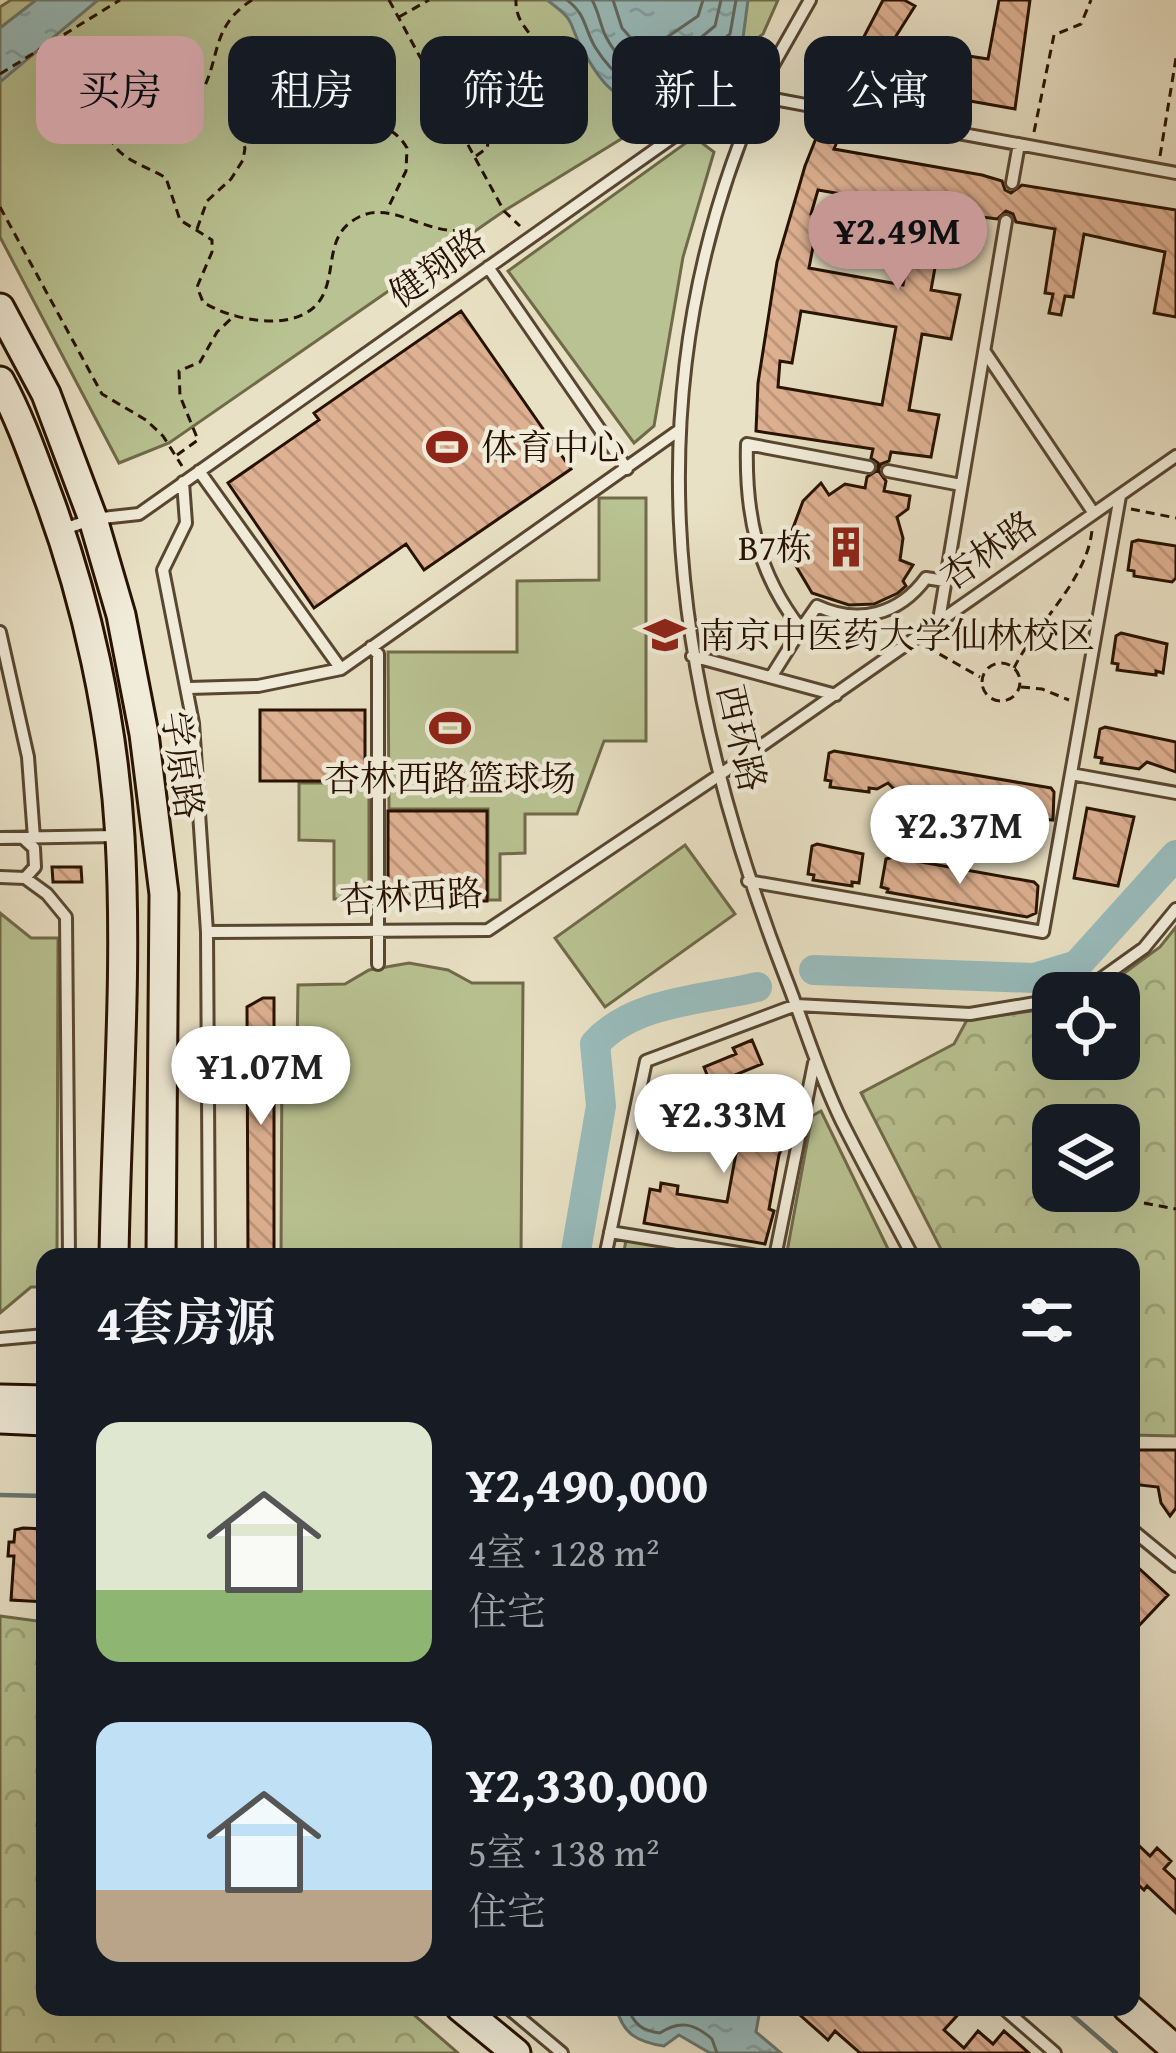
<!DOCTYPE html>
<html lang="zh">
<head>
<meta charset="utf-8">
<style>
  :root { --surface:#171b24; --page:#242831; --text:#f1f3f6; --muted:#9ea1a6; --accent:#c59692 }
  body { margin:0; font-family:"Gentium Book Plus","Noto Serif SC",serif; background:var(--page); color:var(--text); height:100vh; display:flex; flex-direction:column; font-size:45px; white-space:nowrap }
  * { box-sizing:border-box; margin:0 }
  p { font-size:39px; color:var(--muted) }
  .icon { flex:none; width:66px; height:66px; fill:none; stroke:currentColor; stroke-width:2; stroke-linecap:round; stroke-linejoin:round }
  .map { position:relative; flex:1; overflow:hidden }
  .side { position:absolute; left:36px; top:1248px; width:1104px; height:768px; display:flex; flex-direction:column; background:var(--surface); border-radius:24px; box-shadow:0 12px 48px #0002 }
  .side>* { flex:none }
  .hud { position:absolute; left:36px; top:36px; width:1104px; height:108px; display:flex; gap:24px }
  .tools { position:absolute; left:1032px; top:972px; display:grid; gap:24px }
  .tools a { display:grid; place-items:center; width:108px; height:108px; border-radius:24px; background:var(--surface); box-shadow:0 12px 48px #0002; font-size:60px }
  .price { position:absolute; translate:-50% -102px; padding:0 27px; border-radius:42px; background:#fff; color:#222; font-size:39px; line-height:78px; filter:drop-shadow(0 3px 6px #0008) }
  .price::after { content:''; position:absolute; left:50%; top:72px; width:36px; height:27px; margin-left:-18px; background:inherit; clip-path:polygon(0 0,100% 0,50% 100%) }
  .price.selected { background:var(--accent); color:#111 }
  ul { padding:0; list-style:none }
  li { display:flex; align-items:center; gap:36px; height:300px; padding:0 60px }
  li span { display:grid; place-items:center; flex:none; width:336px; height:240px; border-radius:24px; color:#555 }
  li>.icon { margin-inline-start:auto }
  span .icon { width:144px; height:144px; fill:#fffc; stroke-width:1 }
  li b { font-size:51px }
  h2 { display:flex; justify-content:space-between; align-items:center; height:144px; padding:0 60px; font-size:51px }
  .pill { padding:0 42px; border-radius:24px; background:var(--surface); box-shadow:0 12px 48px #0002; font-size:42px; line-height:108px }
  .pill.selected { background:var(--accent); color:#111 }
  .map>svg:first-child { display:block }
</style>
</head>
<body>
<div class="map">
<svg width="1176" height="2053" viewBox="0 0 1176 2053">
  <defs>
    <pattern id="forest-crowns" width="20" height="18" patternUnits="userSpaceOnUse" patternTransform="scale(3)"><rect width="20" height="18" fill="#b9c292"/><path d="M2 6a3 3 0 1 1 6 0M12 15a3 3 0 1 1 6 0" fill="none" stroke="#9fa67c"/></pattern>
    <pattern id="water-ripples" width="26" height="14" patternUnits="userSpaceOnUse" patternTransform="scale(3)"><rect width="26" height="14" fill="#99bcbc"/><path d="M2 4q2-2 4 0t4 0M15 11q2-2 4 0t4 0" fill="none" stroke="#84a1a0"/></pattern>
    <pattern id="building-back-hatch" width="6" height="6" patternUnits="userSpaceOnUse" patternTransform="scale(3)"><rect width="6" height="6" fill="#deb192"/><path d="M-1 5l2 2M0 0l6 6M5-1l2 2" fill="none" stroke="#be977c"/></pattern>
  </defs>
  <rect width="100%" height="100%" fill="#e9e1c5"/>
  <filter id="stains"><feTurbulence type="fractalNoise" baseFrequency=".00167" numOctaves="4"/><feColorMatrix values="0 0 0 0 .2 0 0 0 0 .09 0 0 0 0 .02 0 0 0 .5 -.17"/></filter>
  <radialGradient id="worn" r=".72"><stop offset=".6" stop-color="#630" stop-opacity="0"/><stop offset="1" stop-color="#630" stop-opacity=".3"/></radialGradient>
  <path fill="#b9c292" stroke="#706a49" stroke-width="3" d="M11 0H778L763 34 678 104 504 211 169 443 119 463 0 237V7Z
    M694 137 714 152 683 257 654 426 634 443 508 271Z
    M599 498H646V741H604L577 814H525V853L500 854V900H488V809H389L388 652H517V581L599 580Z
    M299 783H369V899H334V841L299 840Z
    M685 845 735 914 605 1007 555 938Z
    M0 913 31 938H58L57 1257H45V1287H31L0 1313Z
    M409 963 448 970 472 983H523L521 1257H281L282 1053 297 1052 298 985 345 984 369 970Z
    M821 1111 892 1257H814L787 1252 812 1116Z
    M626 1240 712 1257H623Z"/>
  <path fill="url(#forest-crowns)" stroke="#706a49" stroke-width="3" fill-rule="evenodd" d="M1176 927V1436L1131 1435V1257H945L861 1093 954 1044 967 1020 1053 1008V1059H1119V993H1097L1160 947ZM1053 1125H1119V1191H1053Z
    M0 1616 45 1622V2007H405L458 2053H0Z"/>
  <path fill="url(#water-ripples)" stroke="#6b7871" stroke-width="3" d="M36 0H98L0 82V28Z
    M547 0H748L743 38C712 63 654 123 612 90 602 82 590 63 584 52 566 22 580 24 547 0Z
    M616 2007H749L759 2015 756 2032 781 2053H710L679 2035 664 2046C637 2042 623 2034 616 2007Z"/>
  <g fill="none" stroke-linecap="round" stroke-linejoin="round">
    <path stroke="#60675e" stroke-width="3" d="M567 0C586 14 584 28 595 47 641 120 679 74 730 34L736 0
      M592 0C599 12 600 25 606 37 640 100 675 58 715 26L721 0
      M613 0 622 28 644 53 698 16 703 0
      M628 2007C633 2024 643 2031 660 2033 679 2020 694 2023 712 2039L717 2053"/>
    <path stroke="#6b7871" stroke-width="4.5" d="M0 1495 45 1496
      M1063 2007 1116 2053"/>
    <path stroke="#99bcbc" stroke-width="30" d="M814 970 1034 978 1077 965 1176 855
      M575 1257 601 1106 595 1044C633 1001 703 1000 757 987"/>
  </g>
  <path fill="url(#building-back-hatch)" stroke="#271200" stroke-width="3" fill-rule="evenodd" d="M883 0H904L915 6 891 44 988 59 999 0H1030L1015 109 863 82 853 104H845L840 110 845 122 834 149 982 175 1002 181 1005 190 1011 193 1022 185 1176 210V317L1154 313 1165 252 1084 234 1073 297 1065 296 1061 315 1049 313 1053 294 1045 293 1055 229 1016 222 1013 214 1006 211 997 219 945 212 931 290 960 295 951 339 922 334 909 410 939 415 931 457 891 452 889 461 881 464 878 470 886 481 884 491 910 496 908 509 897 517 903 538 900 560 913 565 903 581 906 586 898 593 874 604 849 605 812 593 793 561 790 536 803 501 821 483 829 495 845 484 865 488 867 477 878 470V463L871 458 873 449 756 431 758 383 777 262 805 166 824 118 836 112 831 100ZM818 190 917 207 903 285 809 268 819 215 811 214ZM801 311 896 327 882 405 778 387 780 361 792 363Z
    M461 311 571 469 424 570 406 544 314 608 228 483 319 420 314 413Z
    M1138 540 1176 546V578L1172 582 1134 576V571L1128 570 1132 542Z
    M1121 633 1167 644 1163 673 1156 671V675L1117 670 1118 664 1112 663 1116 636Z
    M260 710H365V781H260Z
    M1105 727 1176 742V772L1147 762 1139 769 1101 763 1102 758 1095 757 1100 729Z
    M834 751 1051 788 1054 792 1053 820 1043 819 1042 823 904 799 888 783 877 789 869 788V792L830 787 831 781 825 780 829 753Z
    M1087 808 1134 817 1118 886 1074 878Z
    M388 811H487V901H388Z
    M817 844 863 854 859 883 852 882V886L813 880 814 875 808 874 812 846Z
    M893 857 1034 882 1038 886 1036 913 1027 917 887 892 888 889 881 887 886 859Z
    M52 867H81L82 882H53Z
    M263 998H274V1257H248L247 1007Z
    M752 1040 762 1064 711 1085 704 1067 736 1054 733 1048Z
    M665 1104 751 1119 752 1114 791 1124 779 1155 769 1209 774 1211 765 1244 644 1223 650 1189 660 1191 661 1183 678 1186 677 1194 727 1202 737 1148 660 1135Z
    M1131 1450H1176V1508L1170 1516 1161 1503 1158 1487 1131 1484Z
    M23 1528 45 1529V1602L11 1600 14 1556H8L9 1542H14L15 1530Z
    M1131 1561 1168 1595 1131 1634Z
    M1131 1838 1150 1856 1157 1848 1171 1861 1164 1869 1176 1880V1913L1147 1886 1144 1890 1131 1878Z
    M791 2007H965L944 2030 964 2048 978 2031 993 2044 1004 2031 1029 2053H860L835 2031 828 2040Z"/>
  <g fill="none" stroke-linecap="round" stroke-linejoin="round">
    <g stroke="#584631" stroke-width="16">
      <path id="lane" d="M772 67C627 372 667 671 785 976 804 1024 818 1073 841 1120 864 1166 889 1211 913 1257
        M758 96 827 109
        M849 113 1176 173
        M1012 183 1019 144
        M488 267 627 469
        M985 352 1093 512
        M869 467 747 444C745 514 757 573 801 629L817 606C858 625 899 615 926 578L945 581
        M199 471 341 669
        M888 471 961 485
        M183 482 186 523 163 570 193 723 207 932 209 1257
        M64 529 93 519 139 514 772 67 810 0
        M939 620 1006 221
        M0 632 28 757 34 838
        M371 647 378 654V964
        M692 656 836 695
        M771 677 801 629
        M189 688 258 686 341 669 678 431
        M1071 774 1176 793
        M0 838 116 836
        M0 877 25 878 35 867 34 848 23 838
        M25 878 47 894 66 917 69 1257
        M748 881 1043 932 1120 496
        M207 932 488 930 718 776 1176 456
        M1081 993 1144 948 1176 909
        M610 1232 764 1257
        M605 1257 646 1061 796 1005 970 1014 1053 1000
        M775 1257 814 1063
        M0 1339 45 1335
        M1131 1529 1176 1566
        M507 2007 562 2053
        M1002 2007 1055 2053"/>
    </g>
    <g stroke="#271200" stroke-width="33">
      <path id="secondary" d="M0 308 46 394 93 519 121 615 144 734 164 894 161 1257
        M0 381C19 416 32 453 46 491 87 600 113 721 120 837 128 977 116 1117 114 1257
        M0 1399 45 1400
        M0 1419 45 1421
        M460 2007 516 2053
        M1127 2007 1176 2050"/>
    </g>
    <path stroke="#271200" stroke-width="3" stroke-dasharray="9 6" stroke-linecap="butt" d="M252 0C208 28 222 62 198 98 171 119 125 85 112 121 100 155 146 165 166 178L180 220 212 240V252L197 287 203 302C232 321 301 335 322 297 337 270 324 234 359 217 392 200 426 236 466 230
      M389 0 504 211 520 226
      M399 17 429 0
      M0 74 120 0
      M1034 132 1054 35 1081 24 1091 0
      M476 156 487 148 488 143 471 116 474 89C502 71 514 100 538 55 538 33 515 28 516 0
      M1160 156 1176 58
      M0 207 102 394 146 420 163 436 182 466
      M197 229 207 201 231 179 243 160 245 148 234 121C243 72 329 19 363 73 341 147 382 105 407 148L406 171 387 210
      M177 455 198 440 180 396 179 371 200 362 217 332 235 315
      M1131 509 1176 518
      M931 643 934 651 980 677
      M982 682a19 19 0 1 1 38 0a19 19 0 1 1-38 0Z
      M1014 668C1036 623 1087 581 1092 530
      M1021 687 1042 689 1069 700
      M1144 1203 1176 1209"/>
    <use href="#lane" stroke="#f1ecd9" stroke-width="10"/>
    <use href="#secondary" stroke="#f1ecd9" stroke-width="27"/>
  </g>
  <defs>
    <g id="stadium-bare" transform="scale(3.24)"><path d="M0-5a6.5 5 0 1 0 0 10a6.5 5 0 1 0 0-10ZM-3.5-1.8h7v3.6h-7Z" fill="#8f2418" stroke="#f1ecd9" stroke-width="2.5" paint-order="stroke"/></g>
    <g id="building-bare" transform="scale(3.24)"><path d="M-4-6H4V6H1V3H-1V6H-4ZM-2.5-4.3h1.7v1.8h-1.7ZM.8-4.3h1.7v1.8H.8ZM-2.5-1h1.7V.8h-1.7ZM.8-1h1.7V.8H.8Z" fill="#8f2418" stroke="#f1ecd9" stroke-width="2.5" paint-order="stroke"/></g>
    <g id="university-bare" transform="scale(3.24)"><path d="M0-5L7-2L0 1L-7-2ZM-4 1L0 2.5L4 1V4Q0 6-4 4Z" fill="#8f2418" stroke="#f1ecd9" stroke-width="2.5" paint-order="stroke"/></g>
  </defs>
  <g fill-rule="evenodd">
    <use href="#stadium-bare" x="447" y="447"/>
    <use href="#building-bare" x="846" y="547"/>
    <use href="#university-bare" x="665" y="635"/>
    <use href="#stadium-bare" x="450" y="728"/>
  </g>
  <g text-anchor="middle" stroke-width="9" stroke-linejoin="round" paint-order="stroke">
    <g font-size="36" fill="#271200" stroke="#f1ecd9">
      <text transform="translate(437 267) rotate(-35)" y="13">健翔路</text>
      <text transform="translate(988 550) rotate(-35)" y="13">杏林路</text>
      <text transform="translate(742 738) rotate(77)" y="13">西环路</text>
      <text transform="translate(183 765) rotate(82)" y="13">学原路</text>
      <text transform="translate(411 896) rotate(-3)" y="13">杏林西路</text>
    </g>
    <g font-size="36" fill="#271200" stroke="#f1ecd9" text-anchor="start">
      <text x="481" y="460">体育中心</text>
      <text x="812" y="560" text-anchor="end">B7栋</text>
      <text x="699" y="648">南京中医药大学仙林校区</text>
      <text x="450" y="791" text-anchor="middle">杏林西路篮球场</text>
    </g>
  </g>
  <rect width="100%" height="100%" filter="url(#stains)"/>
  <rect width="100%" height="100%" fill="url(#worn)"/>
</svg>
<div class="tools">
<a><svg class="icon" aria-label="locate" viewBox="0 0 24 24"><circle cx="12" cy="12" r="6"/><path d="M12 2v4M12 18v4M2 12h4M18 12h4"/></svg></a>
<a><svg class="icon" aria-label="layers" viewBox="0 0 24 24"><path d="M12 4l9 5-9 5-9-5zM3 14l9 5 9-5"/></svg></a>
</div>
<b class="price selected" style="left:898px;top:293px">¥2.49M</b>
<b class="price" style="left:960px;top:887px">¥2.37M</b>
<b class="price" style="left:261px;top:1128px">¥1.07M</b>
<b class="price" style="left:724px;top:1176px">¥2.33M</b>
<div class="hud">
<a class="pill selected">买房</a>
<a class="pill">租房</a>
<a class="pill">筛选</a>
<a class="pill">新上</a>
<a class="pill">公寓</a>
</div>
<section class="side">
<h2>4套房源<svg class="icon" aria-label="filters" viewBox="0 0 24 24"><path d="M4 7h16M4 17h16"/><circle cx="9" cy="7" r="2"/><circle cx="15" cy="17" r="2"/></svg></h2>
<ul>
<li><span style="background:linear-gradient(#dfe7d0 70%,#8fb573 0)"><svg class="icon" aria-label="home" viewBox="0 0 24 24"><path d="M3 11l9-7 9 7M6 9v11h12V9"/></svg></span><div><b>¥2,490,000</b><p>4室 · 128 m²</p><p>住宅</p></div></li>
<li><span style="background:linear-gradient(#bfe0f5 70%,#b9a48a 0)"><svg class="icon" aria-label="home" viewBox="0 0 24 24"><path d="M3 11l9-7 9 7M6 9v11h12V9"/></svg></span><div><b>¥2,330,000</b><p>5室 · 138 m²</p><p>住宅</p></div></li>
</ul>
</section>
</div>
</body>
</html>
